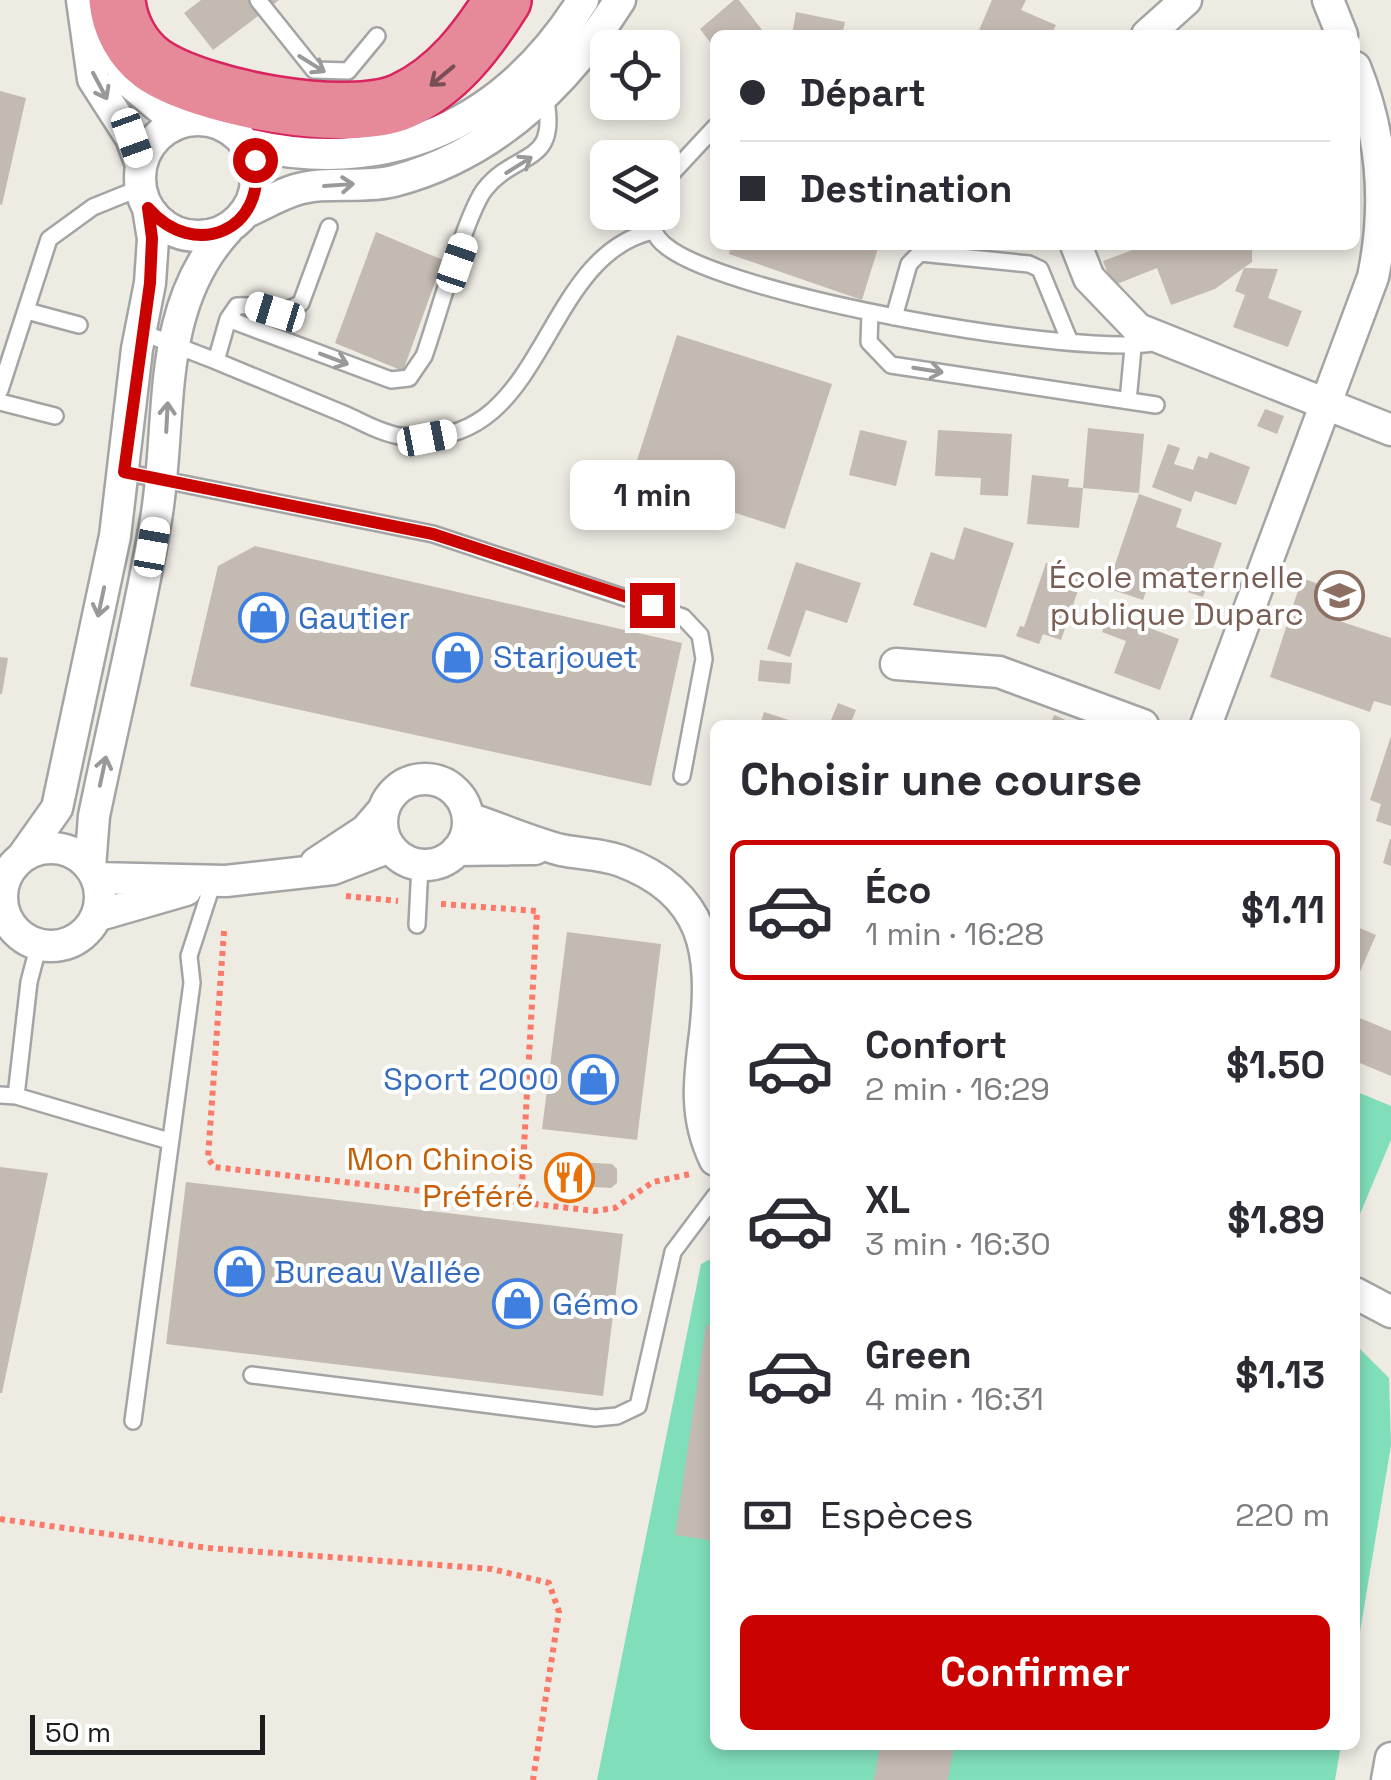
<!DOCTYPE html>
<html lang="fr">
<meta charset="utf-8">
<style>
:root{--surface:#fff;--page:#f7f7f7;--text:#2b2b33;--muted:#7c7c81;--line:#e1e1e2;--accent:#ca0300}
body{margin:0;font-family:"Space Grotesk",sans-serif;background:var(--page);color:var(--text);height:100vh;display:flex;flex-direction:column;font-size:38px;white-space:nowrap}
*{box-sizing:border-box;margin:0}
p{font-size:32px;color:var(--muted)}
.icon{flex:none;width:55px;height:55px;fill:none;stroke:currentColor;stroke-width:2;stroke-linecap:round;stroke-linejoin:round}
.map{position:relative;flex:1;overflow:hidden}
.side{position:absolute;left:710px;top:720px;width:650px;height:1030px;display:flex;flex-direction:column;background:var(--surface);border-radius:15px;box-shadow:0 5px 15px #0003}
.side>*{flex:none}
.hud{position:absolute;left:710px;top:30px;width:650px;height:220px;border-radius:15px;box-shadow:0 5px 15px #0003;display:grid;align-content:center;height:220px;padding:0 30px;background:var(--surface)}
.tools{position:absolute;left:590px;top:30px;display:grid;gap:20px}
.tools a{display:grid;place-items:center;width:90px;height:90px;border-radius:15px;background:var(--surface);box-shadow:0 5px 15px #0003;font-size:50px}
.scale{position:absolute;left:30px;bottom:25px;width:235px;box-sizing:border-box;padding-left:10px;border:5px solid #1d1d1d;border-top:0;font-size:28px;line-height:35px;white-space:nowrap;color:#1d1d1d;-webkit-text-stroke:8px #fff;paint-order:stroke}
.end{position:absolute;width:45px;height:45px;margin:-22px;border:12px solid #ca0300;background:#fff;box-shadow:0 0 0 5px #fff}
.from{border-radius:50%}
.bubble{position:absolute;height:70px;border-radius:15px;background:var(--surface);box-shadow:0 5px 15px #0003;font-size:32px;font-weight:800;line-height:70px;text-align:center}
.car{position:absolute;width:30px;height:60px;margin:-30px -15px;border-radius:12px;box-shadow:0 0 8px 2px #0007;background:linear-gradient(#fff 24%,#345 0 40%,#fff 0 76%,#345 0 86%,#fff 0)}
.hud b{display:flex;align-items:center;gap:35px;height:95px;font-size:38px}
.hud b+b{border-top:2px solid var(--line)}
.hud i{width:25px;height:25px;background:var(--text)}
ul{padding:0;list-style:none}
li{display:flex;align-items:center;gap:30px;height:140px;margin:0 20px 15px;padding:0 10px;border:5px solid transparent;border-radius:15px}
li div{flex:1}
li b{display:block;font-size:38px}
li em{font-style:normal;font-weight:800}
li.selected{border-color:var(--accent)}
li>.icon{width:90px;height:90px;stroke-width:1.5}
h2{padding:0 30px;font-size:45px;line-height:120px}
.pay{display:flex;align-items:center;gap:25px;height:110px;padding:0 30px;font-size:38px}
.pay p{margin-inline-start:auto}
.action{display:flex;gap:20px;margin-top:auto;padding:20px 30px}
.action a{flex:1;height:115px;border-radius:15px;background:var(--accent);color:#fff;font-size:40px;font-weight:800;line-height:115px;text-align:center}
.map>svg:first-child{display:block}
</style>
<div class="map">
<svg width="1391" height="1780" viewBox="0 0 1391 1780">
<rect width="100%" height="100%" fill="#eeebe3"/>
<!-- pitch -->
<path fill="#80debb" d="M1355,1091L1391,1106V1140L1355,1226Z
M715,1257V1745H1341L1335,1780H597L701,1264Z
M1355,1344L1389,1378L1391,1445L1355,1662Z"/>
<!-- building -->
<path fill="#c3bab2" d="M201,0H279L213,50L184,13Z
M734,0H739L766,35H715V49L700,29Z
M992,0H1026L1021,10L1056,25L1051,35H977Z
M796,12L845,22L842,35H792Z
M0,91L26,98L2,205L0,204Z
M376,232L443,260L403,371L335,343Z
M731,245H879L862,300L729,254Z
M1146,245H1252V262L1215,289L1171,305L1157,268L1112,286L1103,261Z
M1244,268L1278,269L1268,298L1302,311L1288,347L1233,327L1245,295L1235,291Z
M677,335L832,384L785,529L631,479Z
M1265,409L1284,416L1277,434L1257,426Z
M1088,428L1144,434L1139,493L1083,488L1079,528L1027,524L1032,475L1069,479L1068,487L1083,488Z
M860,430L907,441L896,486L849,475Z
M938,430L1012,434L1008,496L980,495L981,478L935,476Z
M1168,444L1180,448L1174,464L1193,470L1198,456L1207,459L1210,452L1250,467L1236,505L1195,491L1191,502L1152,487Z
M1139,494L1182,509L1176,527L1222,543L1203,597L1150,580L1143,600L1107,588Z
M964,527L1014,543L986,628L913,605L931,552L954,560Z
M255,546L682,643L651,786L190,686L218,566Z
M796,562L861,583L847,623L806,610L790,657L767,649Z
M1046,563L1083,576L1061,640L1043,634L1039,644L1016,636L1020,626L1024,627Z
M1302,578L1335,590L1327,617L1391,638V706L1374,701L1370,712L1270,677Z
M1109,613L1179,639L1160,690L1114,673L1126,641L1102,632Z
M0,657L8,658L2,694H0Z
M760,660L792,663L790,684L758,681Z
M838,703L856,710L850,725H829Z
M764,712L801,724V725H760Z
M1054,715L1078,725H1050Z
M1391,736V826L1376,821L1381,804L1370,800Z
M1390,839H1391V866L1383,863Z
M1355,926L1376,935L1355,983Z
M567,932L661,944L637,1140L542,1129Z
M1355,1016L1391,1031V1076L1355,1061Z
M562,1161L612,1164L617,1169V1183L611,1188L561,1185L554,1173Z
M0,1167L48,1173L2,1393H0Z
M186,1182L623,1234L603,1396L166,1344Z
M706,1325L715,1327V1541L675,1535Z
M880,1745H954L948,1780H874Z"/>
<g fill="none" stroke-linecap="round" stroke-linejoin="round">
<defs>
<path id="lane" d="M258,0L314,70L348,71L377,36
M662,184L715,127
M651,212C651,226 654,237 666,246C727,296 1081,359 1160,342
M27,311L79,325
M870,313L869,342L891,365L1156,405
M894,317L909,264L920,253L1029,264L1040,269L1070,342
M228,319L237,306C262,303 278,318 301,303L329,227
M141,332L216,361L228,319L391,380L409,378L424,356C437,320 466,213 485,189C517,149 560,167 545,96
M216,361C259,379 301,396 344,414C361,421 382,434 401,436C548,456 537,257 653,231
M0,390L49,239L93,207L140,188
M1128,401L1133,348
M0,402L55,416
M124,472L433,534L683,617L700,635L704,659L682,776
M417,925L420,865
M0,1095L16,1096L29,982L39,944
M16,1096L169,1141
M252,1375L595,1418L617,1416L638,1406L673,1252L715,1196
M133,1421L192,983L189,956L213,882"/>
<path id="street" d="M82,0L93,79L131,138L141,165
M1328,0L1342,35
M1147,35L1186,0
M110,44L128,81L178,123
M140 178a58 58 0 1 1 116 0a58 58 0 1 1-116 0Z
M247,144C390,178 506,123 583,0
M246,212C262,205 279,195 295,190C327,180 362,189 394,181C494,155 566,85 620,0
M1076,245L1089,278L1138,329L1391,430
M896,664L999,672L1143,725
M1206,725L1373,277C1388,205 1383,136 1355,67
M382 822a43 43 0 1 1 86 0a43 43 0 1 1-86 0Z
M468,818C499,828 530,842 561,850C581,854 603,854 621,861C707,893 714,954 705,1034C699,1080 694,1117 715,1160
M2 897a49 49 0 1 1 98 0a49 49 0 1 1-98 0Z
M457,850L535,849
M23,856L57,808L115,536L137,349L150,283L153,239L148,208
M316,863L366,830L384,809
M90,867L94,816C114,719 138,623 155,525C174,423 152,311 228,229
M96,878L226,881L333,869L390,847
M96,916L186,890
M1355,1293L1391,1312
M1387,1780L1391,1758"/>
<path id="highway" d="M117,0C119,25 132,49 152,64C200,98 349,126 403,101C448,80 477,41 503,0"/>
</defs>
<!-- lane casing -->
<use href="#lane" stroke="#a4a4a4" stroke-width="20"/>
<!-- street casing -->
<use href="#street" stroke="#a4a4a4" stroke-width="35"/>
<!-- highway casing -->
<use href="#highway" stroke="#d8245f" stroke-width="60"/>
<!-- path -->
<path stroke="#fa7968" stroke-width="6" stroke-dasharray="5 5" stroke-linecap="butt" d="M346,896L398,901
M441,904L537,911L521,1202
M224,931L208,1158L214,1167L595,1211L615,1208L653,1182L690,1174
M0,1519L208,1548L492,1569L549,1583L559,1612L533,1780"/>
<!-- lane -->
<use href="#lane" stroke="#fff" stroke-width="15"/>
<!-- street -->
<use href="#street" stroke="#fff" stroke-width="30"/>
<!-- highway -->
<use href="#highway" stroke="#e68a9a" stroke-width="55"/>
</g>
<!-- one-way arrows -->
<defs><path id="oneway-shaft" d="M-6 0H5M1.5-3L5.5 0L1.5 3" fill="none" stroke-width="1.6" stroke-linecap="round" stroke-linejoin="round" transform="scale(2.5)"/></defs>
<g stroke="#999">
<use href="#oneway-shaft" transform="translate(312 64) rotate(32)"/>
<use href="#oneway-shaft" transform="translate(100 86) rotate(62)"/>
<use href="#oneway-shaft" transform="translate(519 165) rotate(-32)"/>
<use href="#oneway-shaft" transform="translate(339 185) rotate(-4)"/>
<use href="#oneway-shaft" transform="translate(334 359) rotate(21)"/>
<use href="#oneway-shaft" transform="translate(928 370) rotate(9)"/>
<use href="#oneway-shaft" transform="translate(167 417) rotate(-87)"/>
<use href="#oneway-shaft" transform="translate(101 602) rotate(102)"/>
<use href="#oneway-shaft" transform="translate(103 771) rotate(-78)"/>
</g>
<use stroke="#774e55" href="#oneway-shaft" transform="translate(442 76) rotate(140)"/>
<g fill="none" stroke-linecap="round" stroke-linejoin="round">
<!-- route -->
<path stroke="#ca0300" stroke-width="12" d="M255,160C267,231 194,261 148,208L152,238L150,283L124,472L433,534L652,605"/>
</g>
<!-- icons -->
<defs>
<symbol id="school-ring" viewBox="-11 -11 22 22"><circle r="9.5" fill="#fff" stroke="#8d6e63" stroke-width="1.5"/><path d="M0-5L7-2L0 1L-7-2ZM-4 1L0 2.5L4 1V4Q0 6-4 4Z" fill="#8d6e63"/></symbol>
<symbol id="shop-ring" viewBox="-11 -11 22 22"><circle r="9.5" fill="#fff" stroke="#3f7fe0" stroke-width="1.5"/><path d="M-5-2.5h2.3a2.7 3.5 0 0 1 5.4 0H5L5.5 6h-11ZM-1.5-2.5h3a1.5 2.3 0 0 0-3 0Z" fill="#3f7fe0"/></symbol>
<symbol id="restaurant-ring" viewBox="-11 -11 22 22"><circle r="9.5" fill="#fff" stroke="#e8710a" stroke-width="1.5"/><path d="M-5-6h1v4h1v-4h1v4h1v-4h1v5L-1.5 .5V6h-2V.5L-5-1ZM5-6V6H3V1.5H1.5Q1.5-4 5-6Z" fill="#e8710a"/></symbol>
</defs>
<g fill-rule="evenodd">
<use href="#school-ring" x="1312" y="568" width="55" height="55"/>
<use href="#shop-ring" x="236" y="590" width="55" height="55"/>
<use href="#shop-ring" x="430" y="630" width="55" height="55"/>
<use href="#shop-ring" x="566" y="1052" width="55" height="55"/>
<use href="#restaurant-ring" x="542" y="1150" width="55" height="55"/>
<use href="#shop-ring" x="212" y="1244" width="55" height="55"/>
<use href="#shop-ring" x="490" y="1276" width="55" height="55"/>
</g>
<g text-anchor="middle" stroke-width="8" stroke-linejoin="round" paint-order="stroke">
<!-- education labels -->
<g font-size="32" fill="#785e54" stroke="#fff" text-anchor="end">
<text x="1304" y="588">École maternelle<tspan x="1304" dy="37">publique Duparc</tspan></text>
</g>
<!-- shop labels -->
<g font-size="32" fill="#366cbe" stroke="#fff" text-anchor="start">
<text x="298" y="629">Gautier</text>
<text x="493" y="668">Starjouet</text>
<text x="559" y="1090" text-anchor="end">Sport 2000</text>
<text x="274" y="1283">Bureau Vallée</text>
<text x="552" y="1315">Gémo</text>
</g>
<!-- food labels -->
<g font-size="32" fill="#c56008" stroke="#fff" text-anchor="end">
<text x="534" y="1170">Mon Chinois<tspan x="534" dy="37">Préféré</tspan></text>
</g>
</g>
</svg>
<div class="tools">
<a><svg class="icon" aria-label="locate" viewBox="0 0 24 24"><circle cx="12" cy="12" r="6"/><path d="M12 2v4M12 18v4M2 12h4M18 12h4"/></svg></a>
<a><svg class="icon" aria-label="layers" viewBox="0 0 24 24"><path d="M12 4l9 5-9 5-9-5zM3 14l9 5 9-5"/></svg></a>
</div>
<div class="scale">50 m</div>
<i class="end from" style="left:255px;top:160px"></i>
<i class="end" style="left:652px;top:605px"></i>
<div class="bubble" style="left:570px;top:460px;width:165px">1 min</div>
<i class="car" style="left:132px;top:138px;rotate:160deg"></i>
<i class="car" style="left:457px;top:263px;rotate:19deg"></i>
<i class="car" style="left:275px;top:312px;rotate:287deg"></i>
<i class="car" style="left:427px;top:438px;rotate:79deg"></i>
<i class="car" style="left:152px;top:547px;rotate:10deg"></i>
<div class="hud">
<b><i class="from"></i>Départ</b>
<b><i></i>Destination</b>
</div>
<section class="side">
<h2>Choisir une course</h2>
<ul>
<li class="selected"><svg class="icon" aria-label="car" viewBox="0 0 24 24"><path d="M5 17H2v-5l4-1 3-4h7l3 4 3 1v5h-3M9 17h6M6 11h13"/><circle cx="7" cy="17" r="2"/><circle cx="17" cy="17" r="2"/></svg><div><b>Éco</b><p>1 min · 16:28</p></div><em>$1.11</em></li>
<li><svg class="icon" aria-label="car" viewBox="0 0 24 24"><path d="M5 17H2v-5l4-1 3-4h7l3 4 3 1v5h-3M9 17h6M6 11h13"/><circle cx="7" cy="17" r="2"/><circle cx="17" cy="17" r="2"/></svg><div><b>Confort</b><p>2 min · 16:29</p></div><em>$1.50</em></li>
<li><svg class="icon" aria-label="car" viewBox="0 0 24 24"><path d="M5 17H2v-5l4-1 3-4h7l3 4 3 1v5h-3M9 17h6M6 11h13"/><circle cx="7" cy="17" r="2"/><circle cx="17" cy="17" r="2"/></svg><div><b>XL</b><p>3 min · 16:30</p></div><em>$1.89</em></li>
<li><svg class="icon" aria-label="car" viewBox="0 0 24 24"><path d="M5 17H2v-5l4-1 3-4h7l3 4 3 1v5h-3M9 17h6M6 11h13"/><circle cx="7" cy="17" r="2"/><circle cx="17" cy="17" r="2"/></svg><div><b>Green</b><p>4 min · 16:31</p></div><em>$1.13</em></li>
</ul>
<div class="pay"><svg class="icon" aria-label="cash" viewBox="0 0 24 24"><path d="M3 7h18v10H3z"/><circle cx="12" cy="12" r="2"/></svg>Espèces<p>220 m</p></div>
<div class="action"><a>Confirmer</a></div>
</section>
</div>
